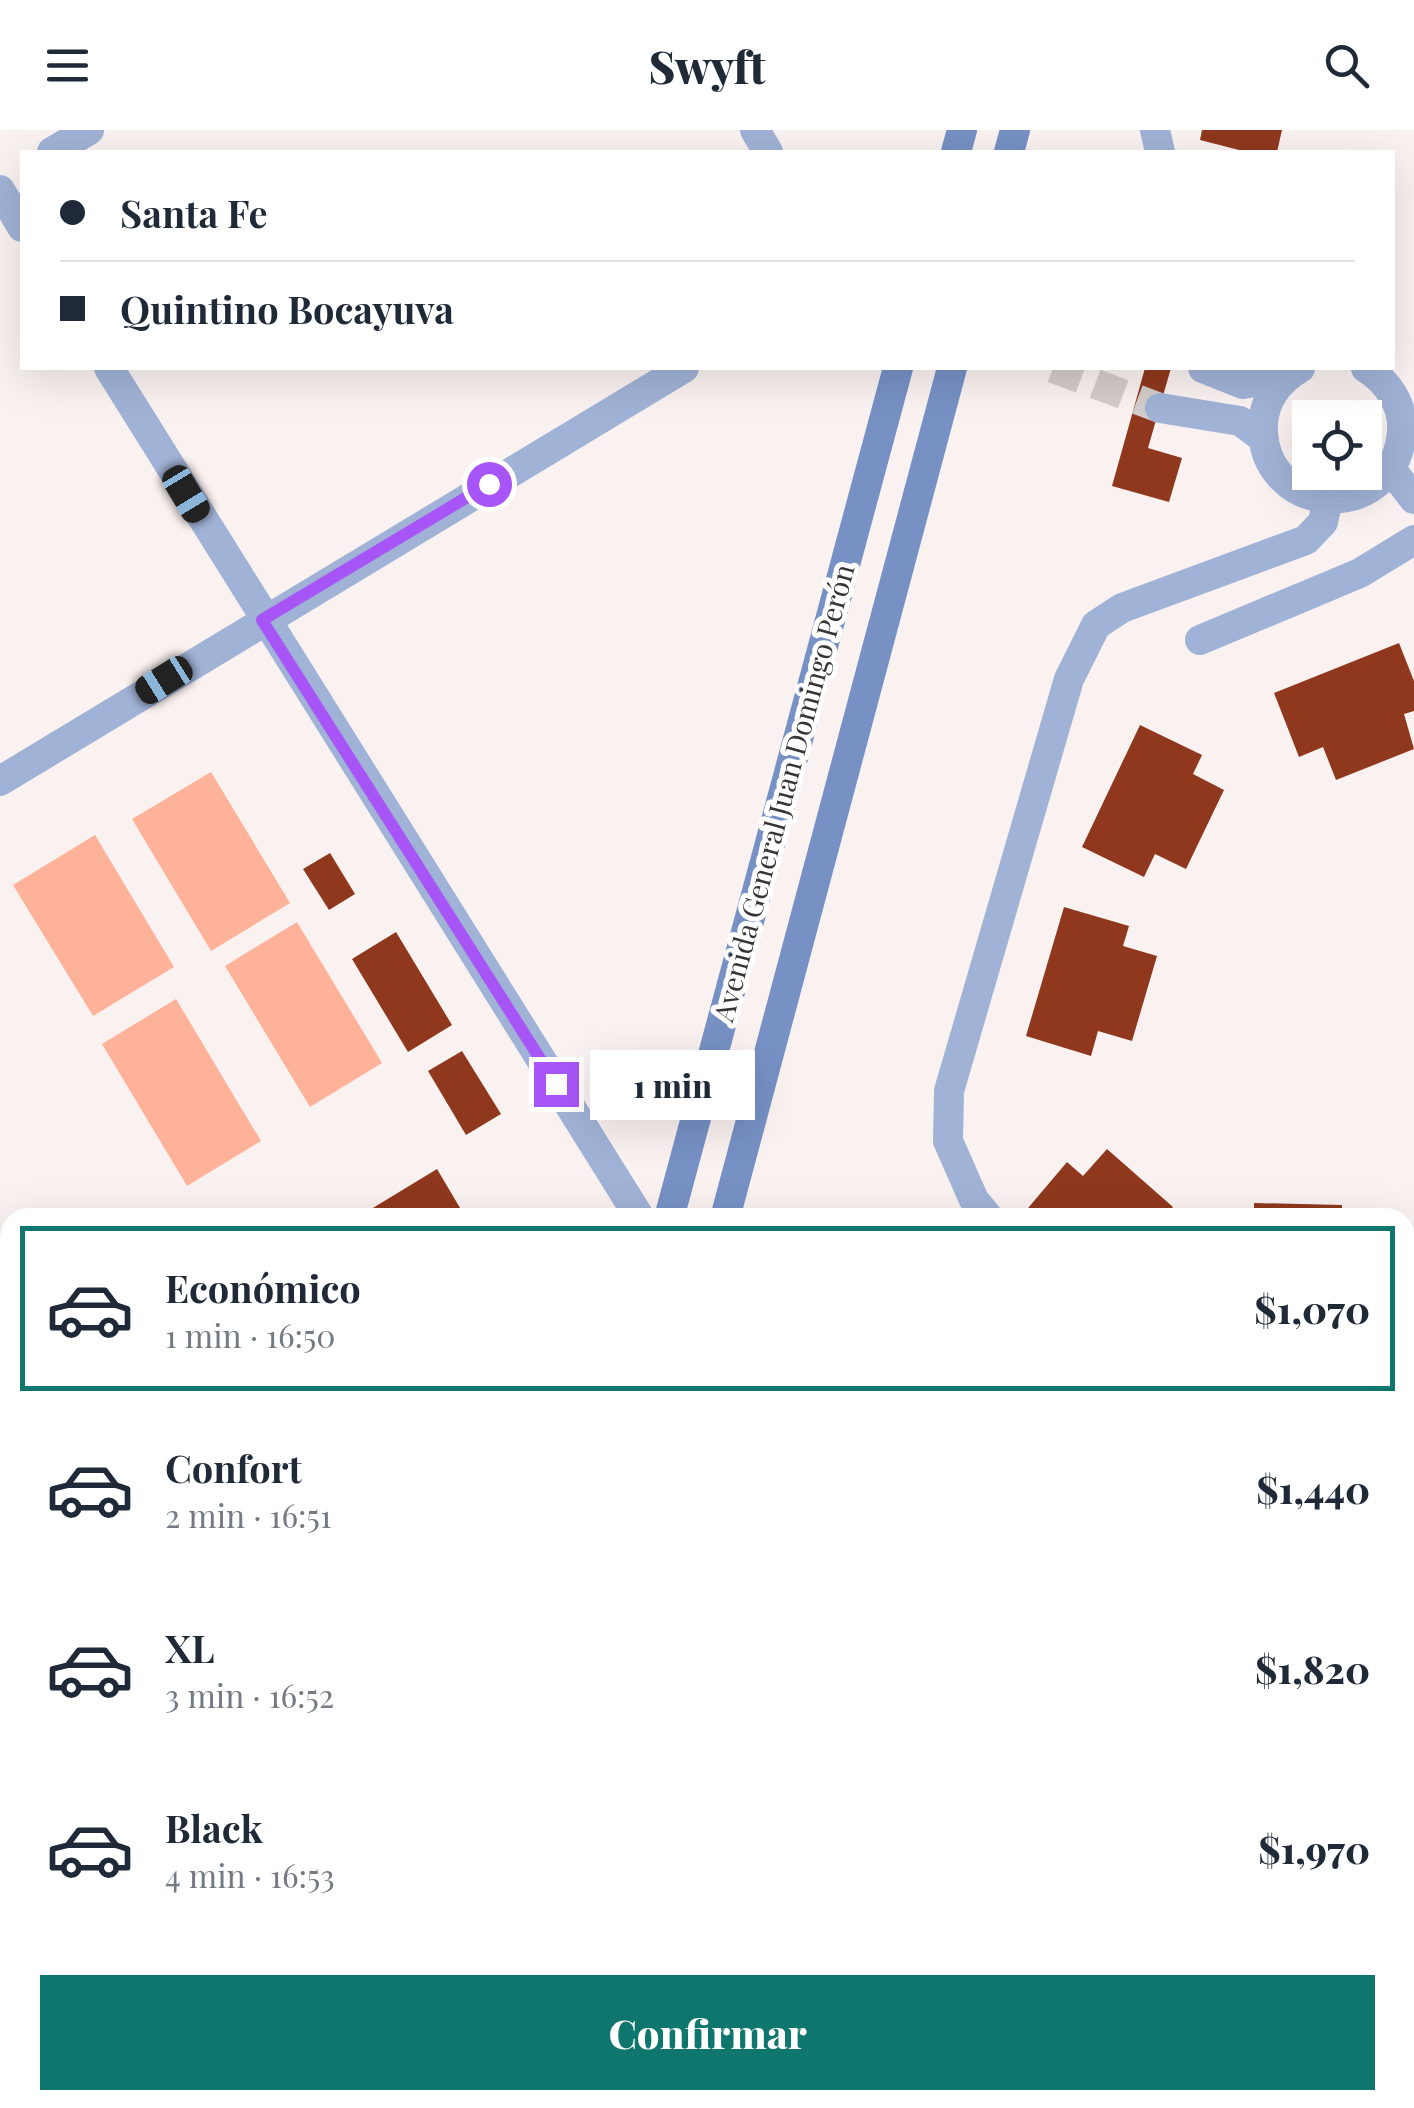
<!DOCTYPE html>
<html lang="es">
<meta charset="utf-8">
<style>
:root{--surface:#fff;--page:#f2f2f3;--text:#1f2937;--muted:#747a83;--line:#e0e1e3;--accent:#0f766e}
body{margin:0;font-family:"Playfair Display",serif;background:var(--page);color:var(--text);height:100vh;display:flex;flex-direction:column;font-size:38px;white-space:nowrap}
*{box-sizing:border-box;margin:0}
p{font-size:32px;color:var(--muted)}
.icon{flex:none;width:55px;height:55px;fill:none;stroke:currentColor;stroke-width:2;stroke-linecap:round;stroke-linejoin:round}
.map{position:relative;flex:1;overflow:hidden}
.details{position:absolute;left:0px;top:1078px;width:1415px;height:902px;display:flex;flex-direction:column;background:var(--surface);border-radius:30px 30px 0 0;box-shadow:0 10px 40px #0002}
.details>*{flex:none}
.guide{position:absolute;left:20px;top:20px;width:1375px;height:220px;border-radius:0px;box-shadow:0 10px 40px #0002;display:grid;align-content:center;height:220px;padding:0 40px;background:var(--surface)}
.controls{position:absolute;left:1292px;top:270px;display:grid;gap:20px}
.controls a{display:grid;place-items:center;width:90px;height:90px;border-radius:0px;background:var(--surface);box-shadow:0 10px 40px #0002;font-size:50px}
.end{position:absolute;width:45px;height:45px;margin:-22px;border:12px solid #a855f7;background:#fff;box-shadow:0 0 0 5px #fff}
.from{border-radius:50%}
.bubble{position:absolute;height:70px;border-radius:0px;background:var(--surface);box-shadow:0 10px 40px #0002;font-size:32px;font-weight:800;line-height:70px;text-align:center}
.car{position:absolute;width:30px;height:60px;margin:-30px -15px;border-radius:12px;box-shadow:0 0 8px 2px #0007;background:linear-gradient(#222 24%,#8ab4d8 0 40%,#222 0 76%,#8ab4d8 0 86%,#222 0)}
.guide b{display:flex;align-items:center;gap:35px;height:95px;font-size:38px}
.guide b+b{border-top:2px solid var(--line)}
.guide i{width:25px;height:25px;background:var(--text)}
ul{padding:18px 0 0;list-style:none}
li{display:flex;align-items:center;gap:30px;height:165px;margin:0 20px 15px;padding:0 20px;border:5px solid transparent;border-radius:0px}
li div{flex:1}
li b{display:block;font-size:38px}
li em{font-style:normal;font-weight:800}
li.active{border-color:var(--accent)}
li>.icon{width:90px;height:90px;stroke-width:1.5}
.button{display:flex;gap:20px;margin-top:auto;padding:20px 40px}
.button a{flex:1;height:115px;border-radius:0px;background:var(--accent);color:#fff;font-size:40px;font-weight:800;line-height:115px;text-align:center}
header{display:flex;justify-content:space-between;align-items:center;height:130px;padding:0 40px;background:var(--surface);font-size:45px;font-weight:800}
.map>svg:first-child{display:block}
</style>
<header><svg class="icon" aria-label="menu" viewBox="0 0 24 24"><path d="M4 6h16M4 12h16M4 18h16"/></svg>Swyft<svg class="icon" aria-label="search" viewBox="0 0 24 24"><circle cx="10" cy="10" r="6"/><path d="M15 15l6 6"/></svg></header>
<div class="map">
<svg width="1414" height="1978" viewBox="0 0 1414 1978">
<rect width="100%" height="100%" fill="#faf2f0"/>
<!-- built -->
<path fill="#f4e4df" d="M1405,1282L1414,1283V1978H558L561,1970H1405Z"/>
<!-- green -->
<path fill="#ffb29a" d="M211,642L290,773L211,821L132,689Z
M95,705L174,837L93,886L13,755Z
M297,792L382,933L310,977L225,836Z
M176,869L261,1011L187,1056L102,914Z"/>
<!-- building -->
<path fill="#8f381d" d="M1202,0H1282L1277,22H1247L1200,10Z
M1145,238H1171L1148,318L1182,328L1169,372L1112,356Z
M1399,513L1414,551V581L1404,584L1414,619L1336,650L1323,617L1299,627L1274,563Z
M1140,595L1202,625L1193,644L1224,660L1186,739L1155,724L1144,747L1082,717Z
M330,723L355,764L329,780L303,739Z
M1064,777L1129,796L1123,816L1157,826L1132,911L1098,901L1091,926L1026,906Z
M396,802L452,895L408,922L352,829Z
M462,921L501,984L466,1005L428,941Z
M1107,1019L1173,1077L1163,1088H1027L1023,1084L1067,1032L1083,1046Z
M437,1039L466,1088H365L363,1084Z
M1254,1073L1342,1075V1088H1254Z
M0,1112L10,1116V1138L1,1166Z
M0,1180L10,1183L1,1223H0Z"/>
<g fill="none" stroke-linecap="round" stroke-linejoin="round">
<!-- street-tunnel -->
<path stroke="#d3ccca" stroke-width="30" stroke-dasharray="30 15" stroke-linecap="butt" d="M1053,238L1160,278"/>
<!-- street -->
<path stroke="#a0b2d6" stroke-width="30" d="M755,0L768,22
M1155,0L1160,22
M52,22L89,0
M0,60L22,97
M109,238L640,1088
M1203,238L1243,254L1287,246
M1300,238C1280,250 1265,268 1263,293C1259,388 1395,396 1402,301C1404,275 1387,251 1366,238
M1160,278L1240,291L1263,308
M1391,339L1414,369
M1200,510L1360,443L1414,410
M0,651L684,238
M989,1088L974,1070L948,1011L949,961L1069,549L1096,495L1122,478L1306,410L1323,392L1328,369
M1405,1207H1414
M1405,1435L1414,1431
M1202,1978L1204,1970"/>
<!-- secondary -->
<path stroke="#7791c5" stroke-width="30" d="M956,22L962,0
M1009,22L1015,0
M669,1088L898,238
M725,1088L952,238
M430,1978L433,1970
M487,1978L490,1970"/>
</g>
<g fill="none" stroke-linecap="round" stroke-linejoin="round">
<!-- route -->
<path stroke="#a855f7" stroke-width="12" d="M489,354L262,490L556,954"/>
</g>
<g text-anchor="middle" stroke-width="10" stroke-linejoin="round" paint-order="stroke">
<!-- street labels -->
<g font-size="28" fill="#373433" stroke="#fff">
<text transform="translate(784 663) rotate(-75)" y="10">Avenida General Juan Domingo Perón</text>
</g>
</g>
</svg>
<div class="controls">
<a><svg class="icon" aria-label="locate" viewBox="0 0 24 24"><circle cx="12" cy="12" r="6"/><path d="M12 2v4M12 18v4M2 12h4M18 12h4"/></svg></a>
</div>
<i class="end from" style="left:489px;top:354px"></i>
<i class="end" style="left:556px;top:954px"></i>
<div class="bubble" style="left:590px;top:920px;width:165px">1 min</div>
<i class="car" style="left:186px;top:364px;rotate:149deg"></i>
<i class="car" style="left:164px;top:550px;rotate:238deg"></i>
<div class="guide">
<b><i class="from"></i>Santa Fe</b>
<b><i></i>Quintino Bocayuva</b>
</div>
<section class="details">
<ul>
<li class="active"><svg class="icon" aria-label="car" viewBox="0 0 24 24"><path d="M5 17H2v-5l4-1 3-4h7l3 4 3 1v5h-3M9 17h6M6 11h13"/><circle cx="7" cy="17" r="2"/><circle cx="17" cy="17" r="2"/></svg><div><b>Económico</b><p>1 min · 16:50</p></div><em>$1,070</em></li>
<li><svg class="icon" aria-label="car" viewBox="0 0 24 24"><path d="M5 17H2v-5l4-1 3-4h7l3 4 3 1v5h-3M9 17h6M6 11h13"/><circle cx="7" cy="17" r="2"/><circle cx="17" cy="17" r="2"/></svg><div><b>Confort</b><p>2 min · 16:51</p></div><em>$1,440</em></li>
<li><svg class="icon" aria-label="car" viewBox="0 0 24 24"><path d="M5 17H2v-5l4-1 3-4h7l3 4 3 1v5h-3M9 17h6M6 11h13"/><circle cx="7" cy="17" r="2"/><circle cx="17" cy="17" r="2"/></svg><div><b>XL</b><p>3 min · 16:52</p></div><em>$1,820</em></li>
<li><svg class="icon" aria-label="car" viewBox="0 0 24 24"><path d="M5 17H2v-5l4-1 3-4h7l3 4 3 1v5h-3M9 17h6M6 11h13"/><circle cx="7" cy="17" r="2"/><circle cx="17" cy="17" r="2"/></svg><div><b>Black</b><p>4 min · 16:53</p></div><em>$1,970</em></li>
</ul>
<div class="button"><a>Confirmar</a></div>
</section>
</div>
